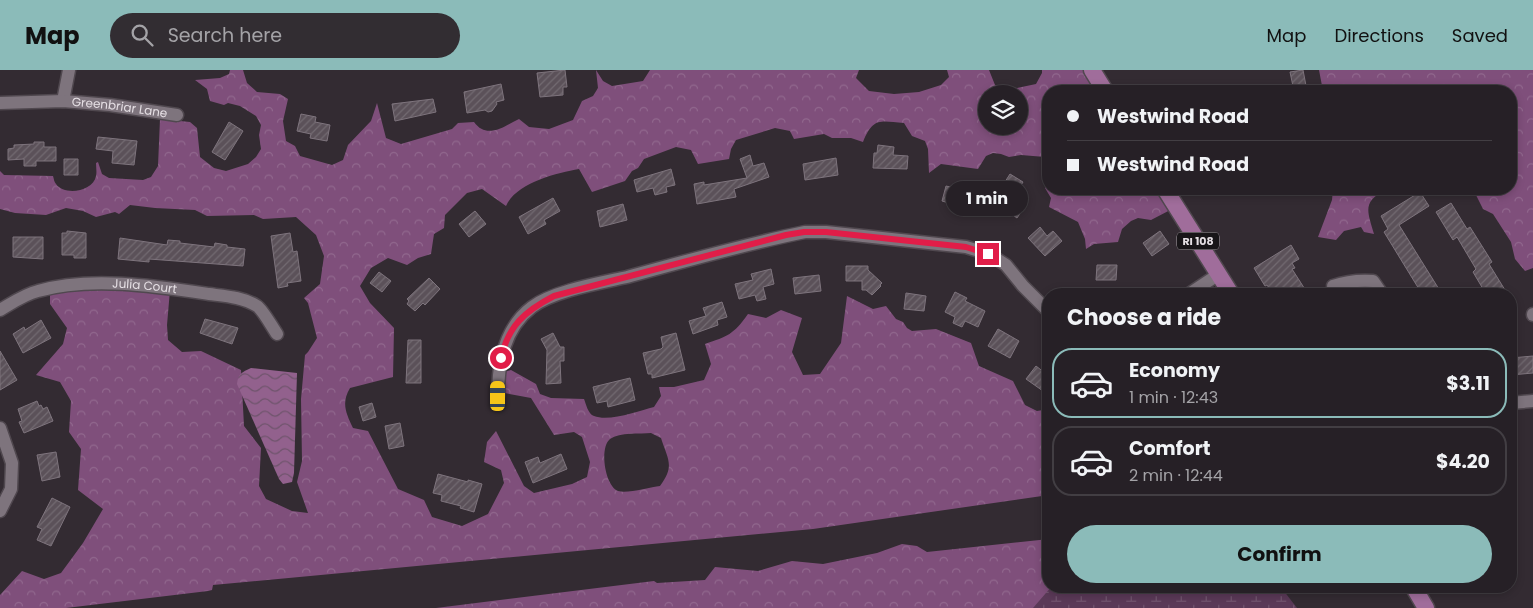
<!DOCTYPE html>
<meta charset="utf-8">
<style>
:root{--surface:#262026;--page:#322d32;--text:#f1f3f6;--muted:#a4a3a7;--line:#423e43;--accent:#8bbbb9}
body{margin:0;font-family:Poppins,sans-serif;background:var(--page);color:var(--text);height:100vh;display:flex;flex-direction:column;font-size:19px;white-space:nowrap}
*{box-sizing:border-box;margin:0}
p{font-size:16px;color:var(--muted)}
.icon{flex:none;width:28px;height:28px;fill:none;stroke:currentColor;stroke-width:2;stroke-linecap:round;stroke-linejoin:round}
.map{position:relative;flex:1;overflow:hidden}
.sheet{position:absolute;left:1042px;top:218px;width:475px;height:305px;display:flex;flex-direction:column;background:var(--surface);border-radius:20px;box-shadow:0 2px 8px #0003,0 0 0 1px var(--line)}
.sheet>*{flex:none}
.banner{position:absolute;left:1042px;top:15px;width:475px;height:110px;border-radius:20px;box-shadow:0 2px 8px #0003,0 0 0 1px var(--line);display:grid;align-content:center;height:110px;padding:0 25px;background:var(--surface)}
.buttons{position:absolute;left:978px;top:15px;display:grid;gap:10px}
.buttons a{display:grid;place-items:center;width:50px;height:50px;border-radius:50%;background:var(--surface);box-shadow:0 2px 8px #0003,0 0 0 1px var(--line);font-size:25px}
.end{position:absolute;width:22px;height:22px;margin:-11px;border:6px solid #e11d48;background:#fff;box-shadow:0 0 0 2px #fff}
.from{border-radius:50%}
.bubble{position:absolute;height:35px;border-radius:18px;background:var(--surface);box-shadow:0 2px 8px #0003,0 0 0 1px var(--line);font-size:16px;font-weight:700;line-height:35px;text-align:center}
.car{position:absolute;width:15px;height:30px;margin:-15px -8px;border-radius:6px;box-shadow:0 0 4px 1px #0007;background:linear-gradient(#f5c518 24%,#345 0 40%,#f5c518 0 76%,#345 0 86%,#f5c518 0)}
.banner b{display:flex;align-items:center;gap:18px;height:48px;font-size:19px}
.banner b+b{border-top:1px solid var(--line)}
.banner i{width:12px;height:12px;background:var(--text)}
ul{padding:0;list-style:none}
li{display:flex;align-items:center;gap:15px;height:70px;margin:0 10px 8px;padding:0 15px;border:2px solid var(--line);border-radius:20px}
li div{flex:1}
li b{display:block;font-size:19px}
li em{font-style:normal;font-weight:700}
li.on{border-color:var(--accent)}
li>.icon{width:45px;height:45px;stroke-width:1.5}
h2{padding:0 25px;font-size:22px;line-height:60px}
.primary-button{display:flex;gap:10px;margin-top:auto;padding:10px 25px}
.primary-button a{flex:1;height:58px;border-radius:30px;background:var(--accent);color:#111;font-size:20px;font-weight:700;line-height:58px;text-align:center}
header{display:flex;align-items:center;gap:30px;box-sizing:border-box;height:70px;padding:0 25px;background:var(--accent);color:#111}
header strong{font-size:24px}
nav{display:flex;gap:28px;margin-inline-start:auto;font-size:18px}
.search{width:350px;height:45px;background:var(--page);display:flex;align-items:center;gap:12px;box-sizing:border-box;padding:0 18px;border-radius:28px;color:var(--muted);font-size:19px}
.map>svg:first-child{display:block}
</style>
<header>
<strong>Map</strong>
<div class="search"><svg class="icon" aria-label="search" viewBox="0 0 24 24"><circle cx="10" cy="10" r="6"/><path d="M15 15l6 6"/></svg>Search here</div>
<nav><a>Map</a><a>Directions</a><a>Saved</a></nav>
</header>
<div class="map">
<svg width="1533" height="538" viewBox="0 0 1533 538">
<defs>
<pattern id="forest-crowns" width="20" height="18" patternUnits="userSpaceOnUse" patternTransform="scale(1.25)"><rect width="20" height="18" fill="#7f4f7b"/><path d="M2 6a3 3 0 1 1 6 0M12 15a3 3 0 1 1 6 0" fill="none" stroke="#91688e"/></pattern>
<pattern id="wetland-marsh" width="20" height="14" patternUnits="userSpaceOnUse" patternTransform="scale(1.25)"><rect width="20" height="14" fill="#5a3957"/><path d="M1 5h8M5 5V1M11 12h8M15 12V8" fill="none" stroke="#72556f"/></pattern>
<pattern id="water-waves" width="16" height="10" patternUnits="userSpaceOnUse" patternTransform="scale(1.25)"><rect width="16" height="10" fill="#92618d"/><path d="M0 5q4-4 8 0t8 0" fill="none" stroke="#6f546c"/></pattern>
<pattern id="building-hatch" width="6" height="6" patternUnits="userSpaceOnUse" patternTransform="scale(1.25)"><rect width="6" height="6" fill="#5b5159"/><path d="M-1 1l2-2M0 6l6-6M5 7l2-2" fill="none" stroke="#726a71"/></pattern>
</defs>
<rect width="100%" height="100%" fill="#332b32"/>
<!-- forest -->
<path fill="url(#forest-crowns)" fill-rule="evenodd" d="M230,0H243L247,13L257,22L280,24L288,29L283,51L286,71L295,76L300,86L332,95L343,90L348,75L371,51L377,33L386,68L401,74L452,59L458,53L474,52C487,70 504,56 519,49L529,57L549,59L573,50L582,31L593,26L598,18L596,0L603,11L612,16L643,11L650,0H859L856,8L869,21L894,24L919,22L941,15L949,7L947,0H989L995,15L1017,18L1036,14L1042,3V0H1091L1105,21H1049V119H1166L1176,137L1151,150L1138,148L1131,151L1122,159L1118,172L1094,174L1086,179L1085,169L1078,152L1049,137L1051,128L1045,118L1048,110L1045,87L1021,85L1009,87L1001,84L993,83L986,86L978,99L941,94L929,103L928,79L925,71L912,66L904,53C880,51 873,47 863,72L851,68H832L824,64L794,69L790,61L775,58L736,70L731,79L729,89L698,94L691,80L676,77L644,89L638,98L632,101L625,111L592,122L579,99C556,103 516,113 506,136L482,119L467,123L445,145L444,158L434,164L431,184L418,188L407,195L388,188L371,198L360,216L370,233L394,258L393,307L350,318C341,333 346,343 353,358L368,361L398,419L424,430L432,447L462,456L488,444L504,413L501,400L484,392L487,372L496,361L524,416L534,423L572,414L587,407L590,392L582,367L574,362L554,365L531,328L499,322L498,304L511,300L536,314L540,324L551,328L584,329C586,334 588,344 594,346C609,352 639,341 654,337L661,326L659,317H674L704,310L711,294L705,274C728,266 733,265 748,244L766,248L781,240L802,248L792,282L803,305L820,304L841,273L847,226L873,239L886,236L896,249L903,252L907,258L912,261L936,259L971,273L979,296L1013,311L1025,335L1037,341L1049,339V425L813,459L213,515L212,520L208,521L66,538H0V525L22,501L44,509L61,503L83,473L103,439L78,420L81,379L69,362L71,331L60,312L36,305L63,274L67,258L50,234V221L79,214L170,220L167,255L168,270L182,282L201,281L241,300L244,356L261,378L259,416L266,429L292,441L308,443L297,412L302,391L301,329L305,285L308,282L317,268L308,233L304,228L320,214L324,186L316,165L296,147L263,149L254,145L207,146L195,140L155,138L130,135L119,144L115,142L96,147L83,141L66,138L46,145L15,143L0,139V101L4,105L53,106C54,109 54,112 56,114C64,126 93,122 96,106C97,102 96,97 96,93L98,92L102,104L109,108L143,110L151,107L158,96L160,49L190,52L197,58L200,87L214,98L226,101L248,94L256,87L261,79L259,65L261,55L256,46L240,36L228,33L224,35L210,31L207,19L195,10L220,8L229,4ZM986,24H1019V56H986ZM651,363L661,368C668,390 675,396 660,416C650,417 627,424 618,421C605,416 599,378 610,369C620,362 640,364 651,363Z
M1319,0H1533V198L1525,201L1515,189L1511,172L1493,144L1483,139L1473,119H1511V21H1323Z
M1333,119H1387C1362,132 1367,140 1374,164L1364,162L1361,157L1344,161L1336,170L1318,167L1332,130Z
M1049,469V516H1216L1232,538H436L654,511L657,513L705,510L715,497L758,501L792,491L823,494L877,483L902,474L917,476L927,482Z"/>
<!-- wetland -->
<path fill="url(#wetland-marsh)" d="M1052,516H1280L1297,538H1033Z"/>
<!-- water -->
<path fill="url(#water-waves)" d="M251,298L297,303L294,403L292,412L283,414L279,409L237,314C238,304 242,302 251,298Z"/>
<!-- building -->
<path fill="url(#building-hatch)" stroke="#7e747d" d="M565,0L567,17H563V25L540,27L537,3Z
M1303,0L1307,21H1294L1290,2Z
M501,14L504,30L496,32L497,34L492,41L488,42L485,40L467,43L464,22Z
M433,29L436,42L395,51L392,34Z
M301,44L316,47L315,52L330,55L327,71L310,68L311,64L297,61Z
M229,52L243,61L225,90L212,82Z
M98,67L137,71L134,95L112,93L113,81L96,79Z
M34,72H44V77H56V91H36V96H24V89L8,90V79L14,78V75L34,74Z
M878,75L894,77L893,85L908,86L907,99L873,98L874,83H877Z
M750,85L753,96L764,93L769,107L734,119L736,127L697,134L694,114L704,112V115L747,108L740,89Z
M836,88L838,105L805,110L803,94Z
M64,89H78V105H64Z
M671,99L675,115L666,117L667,122L655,125L653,118L637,122L634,110Z
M1010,104L1023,112L1013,128L1025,136L1017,148L990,129L1001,114L1003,115Z
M946,116L963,120L959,136L942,131Z
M1420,122L1429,136L1399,155L1442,224H1422L1384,162L1388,159L1381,146Z
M553,128L560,141L544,150L546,154L528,164L519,147Z
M1451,133L1467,159L1470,157L1492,192L1489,194L1505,220L1499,224H1486L1473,202L1476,199L1457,167L1453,170L1436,142Z
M623,134L627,150L600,157L597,141Z
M475,141L486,154L469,167L459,154Z
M1040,157L1047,166L1053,161L1062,171L1045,186L1028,168Z
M67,161L86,163V188H74V185H62V163H67Z
M1160,161L1169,174L1152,186L1143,173Z
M290,163L293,182L297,181L301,211L287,213L288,216L278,218L271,166Z
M13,167H43V189L13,187Z
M120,168L167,175L168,170L180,171V173L214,177L215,173L227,175V177L245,179L243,196L149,189V192L118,189Z
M1291,175L1299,189L1292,193L1295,198L1292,199L1308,224H1273L1267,215L1265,216L1254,198Z
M1097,195H1117L1116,210H1096Z
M846,196H868V200L882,213L880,215L881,216L872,225L866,220H862V211H846Z
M771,199L774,214L763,217L766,229L757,231L755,225L739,229L735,214L753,210L751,204Z
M379,202L391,211L382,222L370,213Z
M819,205L821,221L795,224L793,208Z
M429,208L440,219L425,235L423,233L415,241L407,234L409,231L407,229Z
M955,222L967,228L965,231L985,241L978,257L965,251L962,257L953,253L955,247L945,242Z
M906,223L926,226L924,241L904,239Z
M722,232L727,247L717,250L718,255L693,264L689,251L706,246L703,238Z
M205,249L238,258L232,274L200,263Z
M41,250L51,268L23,283L13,264L24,257L25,260Z
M998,259L1019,271L1010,288L988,276Z
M553,263L560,277H564V291H560L561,313L546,314L547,280L541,269Z
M676,263L685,300L652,308V304H648L643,283L661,279L663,277L661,267Z
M408,270H421V313H406Z
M0,281L17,310L0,320Z
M1533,286V303L1511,305V288Z
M1036,296L1049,306V314L1043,321L1026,309Z
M630,308L635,330L608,337L607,331L597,333L593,317Z
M37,331L39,336L41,335L43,339L47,337L53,351L24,363L19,352L22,351L18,339Z
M372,333L376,347L363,351L359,337Z
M400,353L404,376L389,379L385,356Z
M56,382L60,407L42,411L37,385Z
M561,384L567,399L533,413L525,392L538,387L540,393Z
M438,404L468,412V410L482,414L474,442L460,438L461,436L441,431L442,425L433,423Z
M52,428L70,437L51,476L37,470L42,459L37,457Z"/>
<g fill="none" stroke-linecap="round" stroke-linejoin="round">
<defs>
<g id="minor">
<path d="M63,31L69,0"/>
<path id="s1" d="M0,33L63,31L110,35L177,45"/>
<path d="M1189,224L1219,204"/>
<path d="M1338,224L1333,216C1347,211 1358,210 1373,211L1382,224"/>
<path id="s2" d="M0,240C12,233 25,224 38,221C90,206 155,216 209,224C224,226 243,227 257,236C263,240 272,257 277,264"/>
<path d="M1533,244V245"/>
<path d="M498,326C498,293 504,258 532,237C553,221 600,213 627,207C686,191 745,174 805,162H826L966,177L989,184L1006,195L1023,216L1049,242"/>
<path d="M1511,333L1533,331"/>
<path d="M0,358L12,393L11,419L0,441"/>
</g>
<path id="major" d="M1092,0L1105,21
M1165,119L1231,224
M1413,516L1426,538"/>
</defs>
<!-- minor casing -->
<use href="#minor" stroke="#50484f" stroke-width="15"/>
<!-- major casing -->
<use href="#major" stroke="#50484f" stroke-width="19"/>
<!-- minor -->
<use href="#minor" stroke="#7e747d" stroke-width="12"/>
<!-- major -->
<use href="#major" stroke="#a06d9b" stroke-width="16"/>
</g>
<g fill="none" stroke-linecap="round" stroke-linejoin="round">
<!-- route -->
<path stroke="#e11d48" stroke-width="6" d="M501,288C508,256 525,241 554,226L786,165L804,162H826L966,177L988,184"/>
</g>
<g text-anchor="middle" stroke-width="4" stroke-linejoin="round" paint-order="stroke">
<!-- shield labels -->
<rect fill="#181518" stroke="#a8a2a7" stroke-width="1" x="1177" y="162.5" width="42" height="17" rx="4"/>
<g font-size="11" font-weight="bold" fill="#e5dfe4">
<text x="1198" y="175">RI 108</text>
</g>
<!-- street labels -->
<g font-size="12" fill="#e5dfe4" stroke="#181518">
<text dy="4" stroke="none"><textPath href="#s1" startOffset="120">Greenbriar Lane</textPath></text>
<text dy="4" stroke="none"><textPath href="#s2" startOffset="150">Julia Court</textPath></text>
</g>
</g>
</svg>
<div class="buttons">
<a><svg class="icon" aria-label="layers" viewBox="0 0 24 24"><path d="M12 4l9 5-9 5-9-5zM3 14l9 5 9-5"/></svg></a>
</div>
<i class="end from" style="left:501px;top:288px"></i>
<i class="end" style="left:988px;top:184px"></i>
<div class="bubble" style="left:946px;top:111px;width:82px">1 min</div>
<i class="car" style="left:498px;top:326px;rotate:0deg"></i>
<div class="banner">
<b><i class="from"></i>Westwind Road</b>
<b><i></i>Westwind Road</b>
</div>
<section class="sheet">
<h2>Choose a ride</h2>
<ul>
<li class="on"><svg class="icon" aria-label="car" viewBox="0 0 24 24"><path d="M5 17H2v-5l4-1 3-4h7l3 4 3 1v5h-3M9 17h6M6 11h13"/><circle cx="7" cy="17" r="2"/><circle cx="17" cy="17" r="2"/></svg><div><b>Economy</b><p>1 min · 12:43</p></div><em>$3.11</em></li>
<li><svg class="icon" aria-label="car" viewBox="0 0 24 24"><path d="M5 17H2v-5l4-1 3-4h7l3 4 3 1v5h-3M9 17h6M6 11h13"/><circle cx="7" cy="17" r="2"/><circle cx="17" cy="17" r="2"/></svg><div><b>Comfort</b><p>2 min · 12:44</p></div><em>$4.20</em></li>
</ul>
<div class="primary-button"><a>Confirm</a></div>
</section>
</div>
